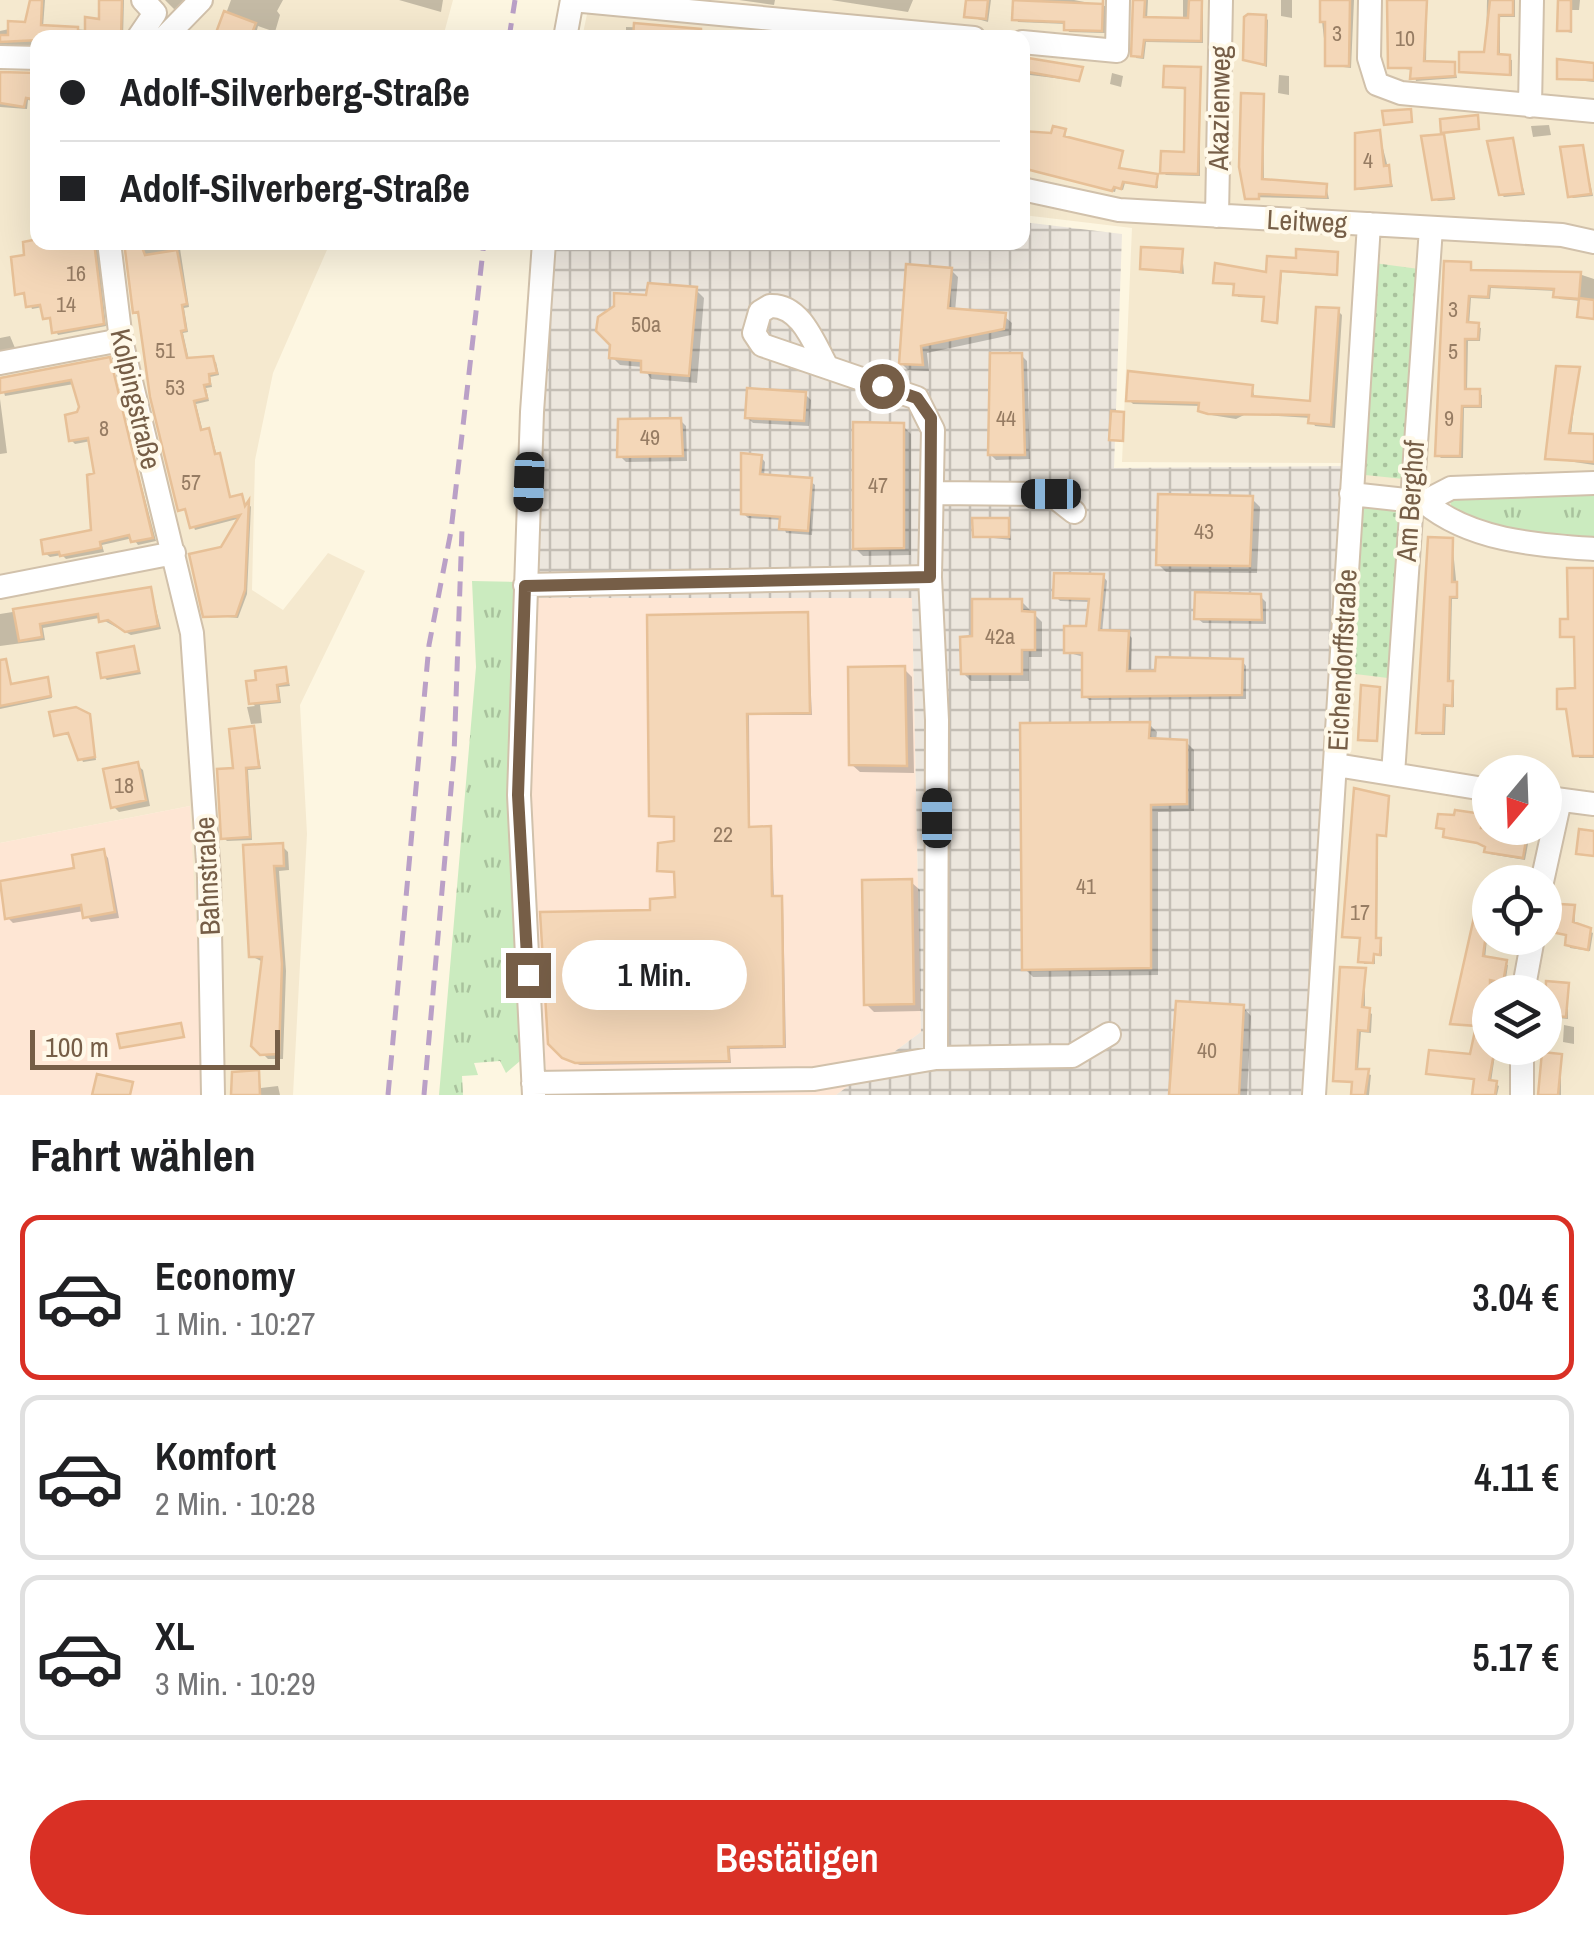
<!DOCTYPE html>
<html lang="de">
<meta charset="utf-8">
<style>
:root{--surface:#fff;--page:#f2f2f2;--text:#202124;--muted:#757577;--line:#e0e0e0;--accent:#d93025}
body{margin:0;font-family:"Archivo Narrow",sans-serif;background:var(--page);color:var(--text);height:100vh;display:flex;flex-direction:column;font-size:38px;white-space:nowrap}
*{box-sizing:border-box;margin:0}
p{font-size:32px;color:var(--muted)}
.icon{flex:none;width:55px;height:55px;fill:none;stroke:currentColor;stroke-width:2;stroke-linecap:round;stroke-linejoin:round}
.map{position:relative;height:1095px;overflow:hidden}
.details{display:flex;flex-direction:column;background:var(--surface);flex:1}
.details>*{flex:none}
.top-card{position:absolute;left:30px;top:30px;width:1000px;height:220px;border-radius:20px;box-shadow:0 10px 40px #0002;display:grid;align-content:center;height:220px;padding:0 30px;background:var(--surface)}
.needle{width:65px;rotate:199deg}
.controls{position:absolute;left:1472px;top:755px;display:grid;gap:20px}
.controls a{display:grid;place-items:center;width:90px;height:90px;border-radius:50%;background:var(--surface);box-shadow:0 10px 40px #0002;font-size:50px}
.scale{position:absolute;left:30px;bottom:25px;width:250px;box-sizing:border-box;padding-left:10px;border:5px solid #765e47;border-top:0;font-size:28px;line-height:35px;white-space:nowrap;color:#765e47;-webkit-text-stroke:8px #fff9e9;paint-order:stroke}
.end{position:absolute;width:45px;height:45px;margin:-22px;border:12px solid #765e47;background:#fff;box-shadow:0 0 0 5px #fff}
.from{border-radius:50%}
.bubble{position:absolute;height:70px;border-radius:35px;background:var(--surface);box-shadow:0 10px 40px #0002;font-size:32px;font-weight:600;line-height:70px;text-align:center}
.car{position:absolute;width:30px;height:60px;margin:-30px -15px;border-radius:12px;box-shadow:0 0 8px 2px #0007;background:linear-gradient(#222 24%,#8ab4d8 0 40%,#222 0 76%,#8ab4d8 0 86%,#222 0)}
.top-card b{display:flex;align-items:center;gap:35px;height:95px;font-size:38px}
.top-card b+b{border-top:2px solid var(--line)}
.top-card i{width:25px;height:25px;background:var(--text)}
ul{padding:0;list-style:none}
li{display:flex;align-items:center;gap:30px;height:165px;margin:0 20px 15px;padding:0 10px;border:5px solid var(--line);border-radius:20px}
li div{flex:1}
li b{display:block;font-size:38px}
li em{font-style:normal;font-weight:600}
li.current{border-color:var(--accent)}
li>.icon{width:90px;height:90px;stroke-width:1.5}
h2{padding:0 30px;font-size:45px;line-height:120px}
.cta{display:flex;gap:20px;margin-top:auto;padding:20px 30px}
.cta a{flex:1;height:115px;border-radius:60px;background:var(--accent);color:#fff;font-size:40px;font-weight:600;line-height:115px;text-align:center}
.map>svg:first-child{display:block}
</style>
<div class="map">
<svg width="1594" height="1095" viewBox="0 0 1594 1095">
<defs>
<pattern id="industrial-grid" width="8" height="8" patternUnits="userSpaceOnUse" patternTransform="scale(2.5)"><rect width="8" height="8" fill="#ece6dd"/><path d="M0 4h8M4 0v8" fill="none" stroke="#c4beb5"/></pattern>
<pattern id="grass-tufts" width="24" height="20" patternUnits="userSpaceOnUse" patternTransform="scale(2.5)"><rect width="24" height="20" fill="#cbebbf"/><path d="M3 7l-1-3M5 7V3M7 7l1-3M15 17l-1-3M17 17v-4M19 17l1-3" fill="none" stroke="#a9c29d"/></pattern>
<pattern id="park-dots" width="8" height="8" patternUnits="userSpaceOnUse" patternTransform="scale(2.5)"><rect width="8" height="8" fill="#cbebbf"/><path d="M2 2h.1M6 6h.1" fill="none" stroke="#a9c29d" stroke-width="1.8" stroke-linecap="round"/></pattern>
</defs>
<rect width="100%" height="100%" fill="#fdf6e1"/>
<!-- residential -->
<path fill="#f5e9cf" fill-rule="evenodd" d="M0,0H453L443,37L38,38V242L330,243L273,373L255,460L252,590L283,610L328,553L365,571L300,705L307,834L293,1095H200L190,806L0,843Z
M590,0H1594V1095H1309L1353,463L1122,462L1132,228L1023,215L1022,38H582ZM1490,772H1545V828H1490ZM1490,882H1545V938H1490ZM1490,992H1545V1048H1490Z"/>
<!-- commercial -->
<path fill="#fee6d4" d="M534,598H912L921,1032L836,1095H547L530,807Z
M190,806L203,1054L200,1095H0V843Z"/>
<!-- industrial -->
<path fill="url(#industrial-grid)" d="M1023,222L1122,234L1114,468L1353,466L1301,1095H836L921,1032L912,598H534L553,243L1022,242Z"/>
<!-- grass -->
<path fill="url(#grass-tufts)" d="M1594,490V542L1514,533L1455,516L1449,499Z
M472,581L516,582L511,714L520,1061L506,1073L500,1061L474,1063L478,1075L462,1076L463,1095H439L476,667Z"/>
<!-- park -->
<path fill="url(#park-dots)" d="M1374,263L1419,269L1404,479L1365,475Z
M1359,505L1402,513L1388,678L1347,673Z"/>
<!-- shadow -->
<path fill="#0003" d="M33,0H45L43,27L87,30L101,21L102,0H124L123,38H38V48L0,46V31L27,25Z
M165,0H195L180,15Z
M231,0H283L277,11L280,15L275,32L258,26L255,38H217Z
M399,0H443L441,12Z
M739,0H775L774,5Z
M831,0H913L908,12Z
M970,0H991L988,22L967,16Z
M1015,0H1074L1105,6V33L1069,32L1066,24L1018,22Z
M1134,0H1148L1147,19L1183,20V0H1203V43L1146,42L1144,59L1136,58Z
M1281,0H1292V18L1281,16Z
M1329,0H1354L1351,68L1327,65L1322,21Z
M1389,0H1427L1426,64L1454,65L1457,78L1416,81L1413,70L1390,67Z
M1487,0H1515V17H1500V57L1512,60V76L1461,71L1486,55Z
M1559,0H1580L1579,10H1572V33L1559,30Z
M1265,17L1268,20L1267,67L1245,59Z
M626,27L685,29L687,38H626Z
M1022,59L1081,69L1079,81L1022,74Z
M1594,65V82L1560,78Z
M1200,69V176L1166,175L1163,172L1186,155L1188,90L1165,86Z
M1112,73L1123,76L1121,87L1110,84Z
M0,75L38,79V102L28,100L27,109L0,107Z
M1279,75L1289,76V95L1278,93Z
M1263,96L1264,182L1326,186L1329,199L1247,197Z
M1531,126L1549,125L1551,135L1533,137Z
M1065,131L1066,139L1122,153L1120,170L1156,176L1158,188L1125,183L1123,190L1116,188L1115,192L1022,168L1041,138Z
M1379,133L1393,187L1360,190L1358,188Z
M1443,137L1455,200L1438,201L1435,198Z
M1582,147L1593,196L1573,198L1570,196Z
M1520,176L1525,195L1504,197L1501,194Z
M38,242H97L106,326L58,335L43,307L32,309L27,295L18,294L27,257Z
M125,242H179L189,307L184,308L188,332L183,333L189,360L216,362L219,375L210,377L212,387L206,388L209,401L196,404L203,432L211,434L217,456L222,459L231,500L241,497L246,509L251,506L247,594L238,618L206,615L222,549L241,518L195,530L188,511L180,509L141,314L135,312Z
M1182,251L1184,274L1142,268Z
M1337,254L1338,276L1282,272L1278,324L1265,320L1267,298L1238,297L1236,286L1216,282L1268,275L1298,260Z
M1470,265L1473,273L1579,274L1594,279V320L1580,316L1581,301L1559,299L1556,291L1491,288L1490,299L1471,298L1469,325L1481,328L1480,341H1468L1467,391L1482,395V408H1464L1463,458H1441L1438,455Z
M951,270L958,277L955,312L1004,316L1012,323L1011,335L927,353L929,371L908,370L901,363Z
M696,290L704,298L697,383L651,379L643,367L620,365L612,357L649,297Z
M1338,311L1342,315L1335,428L1315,426L1311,418L1246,414L1236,419L1205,414L1201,406L1133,404L1129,400L1252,387L1255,399L1312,404Z
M10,336L15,348L0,352V338Z
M1021,355L1027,361L1030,459L996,460L990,454Z
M109,360L156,541L138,545L133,538L102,545L104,552L66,559L62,555L50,557L45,553L94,532L97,475L91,441L75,444L71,440L80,414L74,384L5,396L0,379Z
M1578,370L1571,435H1594V465L1548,458Z
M805,394L811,400L809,426L753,423L747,417Z
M0,399L7,453L0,454Z
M680,420L686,426L687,461L626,462L620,456Z
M903,426L911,434V555L863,556L855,548Z
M761,457L765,462L764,477L810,481L815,485L812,535L786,533L782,520L748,518L743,513Z
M1252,499L1260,507L1257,573L1166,572L1158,564Z
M1008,520L1011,540L976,536Z
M1452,540L1458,599H1452L1450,683L1454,686V707H1446L1445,735H1421Z
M1594,570V758H1579L1569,711L1560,708L1578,691L1577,639L1563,636Z
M1103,576L1107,581L1102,633L1128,634L1132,638L1131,674L1242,661L1246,666V699L1089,700L1085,696L1084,657L1066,652L1088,629L1091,602L1060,601L1056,597Z
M151,590L161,629L131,635L99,618L43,628L45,640L0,646V614Z
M1260,596L1266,602V624L1203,623L1197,618Z
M1021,601L1042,622V657H1029V681H971L963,673L975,638Z
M807,614L812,715H749L750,829L772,832L774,898L783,901L786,1048L730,1049L731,1063L580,1065L568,1060L550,1043L652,913L678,900L677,873L659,870L677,843V818L652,815Z
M133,649L141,674L107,680L104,677Z
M904,669L912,677L914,773L860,772L851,764Z
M285,670L290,686L279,687L281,703L260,705L262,723L251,724L247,707L255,706L251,702Z
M0,674L8,675L12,687L47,680L52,698L0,709Z
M1379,689L1378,742L1363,741L1361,739Z
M89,716L96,760L83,762L72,735H56Z
M1149,724L1157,732L1156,741L1186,742L1194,750V811L1158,812V975L1033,977L1025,969Z
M253,728L261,769L248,770L252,840L227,841L224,838L236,771Z
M137,765L143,770L150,806L119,812L113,806Z
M1387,798V837L1378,836L1377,941L1382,943V956L1375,955V964H1364L1362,939L1345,936Z
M1458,812L1490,818V828H1531L1525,860L1490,854L1482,844L1448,839L1446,830L1439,827L1456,818Z
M282,846L288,852L289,870L279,871L286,971L283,1059H268L254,1045L263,962L251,956L246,848Z
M103,852L108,858L119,918L91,922L84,911L13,923L7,917Z
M911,882L920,890L921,1011L874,1012L866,1004Z
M1479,907L1490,909L1485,959L1508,965L1504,992H1490V1048H1496L1491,1082L1499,1086L1497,1095H1473L1476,1080L1429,1073L1472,1057L1479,1027L1453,1023Z
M1574,908L1575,925L1593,933L1590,951L1570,948L1568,936L1559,932Z
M1365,970V1010L1372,1014L1371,1033L1361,1032L1358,1071L1371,1075L1369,1095H1354L1355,1084L1336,1080Z
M1568,985V1019L1549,1017L1545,1014Z
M1243,1007L1251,1016L1247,1095H1171Z
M1564,1025L1574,1027V1044L1563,1042Z
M1561,1057V1095H1540Z
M258,1073L261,1088L278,1086L280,1095H236Z"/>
<!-- building -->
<path fill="#f4d7b8" stroke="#e7c097" stroke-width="2.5" d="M30,0H42L41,25L78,27V38L0,42V35H8V21L25,22Z
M99,0H122L121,38H85V17L99,19Z
M966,0H988L986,19L964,17Z
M1013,0L1103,4V0L1102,31L1064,30V22L1012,20Z
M1133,0H1145L1144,17L1188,18L1189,0H1202L1201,41L1144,40L1142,57L1131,56Z
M1320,0H1350L1349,66H1325V22H1320Z
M1387,0H1427L1424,61L1455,62V76L1410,79L1411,68H1388Z
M1490,0H1513V15H1499L1498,54L1510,55V75L1459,72V52H1484Z
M1558,0H1571V31H1557Z
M224,11L256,23L250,38H214Z
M1248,14L1266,15L1265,65L1243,60L1244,17Z
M634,23L701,29V38H633Z
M1022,57L1083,67L1079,81L1022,71Z
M1557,59L1594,63V80L1557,79Z
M1164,66L1201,67L1198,174L1160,173L1161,151L1184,152L1185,88L1163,87Z
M0,72L38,73V100L26,98L24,107L0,103Z
M1241,93L1264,94L1262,179L1327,184L1326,197L1259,194V199H1245L1239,167Z
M1411,109L1412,122L1384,125L1382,111Z
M1478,115L1479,129L1441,133L1440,119Z
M1053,126L1066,129L1064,136L1123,151L1119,168L1158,174L1156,187L1123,182L1121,189L1114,187L1112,191L1022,168V131L1051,133Z
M1380,130L1384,166L1389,165L1391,185L1355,189V133Z
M1444,134L1454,198L1432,200L1421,136Z
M1513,138L1523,193L1499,195L1487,141Z
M1583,145L1591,194L1568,197L1560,147Z
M38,239L94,242L104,324L52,333L50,318L43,319L40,305L26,307L24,293L15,295L11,257L24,255L23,242Z
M124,242H140L145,255L177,250L187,304L182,305L186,330L181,331L187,358L213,356L217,373L209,374L210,384L204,385L207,398L194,401L201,430L209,428L215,454L220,453L230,497L242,494L245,506L249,500L245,590L236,616L203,617L189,554L221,547L240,515L190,528L185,509L178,511L150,397L138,312L133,313Z
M1141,247L1183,249L1181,272L1140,269Z
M1296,249L1338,252L1337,275L1281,271L1277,323L1262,321L1264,297L1233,295L1234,284L1213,283L1215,263L1266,272L1267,256L1296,258Z
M1444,261L1471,262V270L1581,272L1579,298L1594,300V319L1577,317L1579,299L1553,297L1554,289L1489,286L1488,297L1469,296L1467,322L1479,323L1478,339H1465V389H1480V406H1462L1460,456H1435Z
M906,264L952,268L948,308L1006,313L1004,329L921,346L923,365L899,364Z
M648,283L697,287L689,376L641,372V361L609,358L610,345L596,331L598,317L614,306V293L646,295Z
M1316,307L1339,308L1331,425L1308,423L1309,415L1208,414L1198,411L1199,403L1126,401L1128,371L1253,385L1252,396L1310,401Z
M990,353H1022L1025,455H988Z
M110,357L153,538L131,542L129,535L100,542L101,548L60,556L59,552L43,554L41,540L91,530L87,475L94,473L88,438L69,441L65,415L77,412L79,407L71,380L0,393V378Z
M1556,366L1580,367L1569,433L1594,434V462L1545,459Z
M747,388L806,392L804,421L745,418Z
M1111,411L1124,412L1123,441L1109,440Z
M681,418L683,456L617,457L618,419Z
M853,422L904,423V548L853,549Z
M741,453L762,455L760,474L812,478L808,531L779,529L780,517L741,514Z
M1158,494L1253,496L1250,566L1156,565Z
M972,518H1009V537H973Z
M1428,537L1453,538L1452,582H1457V597H1450L1448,681H1453L1452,706L1444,705L1443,733H1416Z
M1567,568H1594V756H1573L1566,709H1557V689L1575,688L1574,637H1560V619H1568Z
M1054,573L1104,574L1099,630L1129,631L1127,671H1155L1156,657L1243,659L1242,695L1082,697V653H1064V626H1086L1089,599L1053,598Z
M151,587L158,626L125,632L108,620L99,622L98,614L40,624L42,637L19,641L13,609Z
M1195,592L1261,594L1262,620L1194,619Z
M972,599H1022V611L1035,612V650H1022V674H961L960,637L972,636Z
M808,612L810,713L747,714L749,827L771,826L772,896H782L784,1046L728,1047L729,1061L575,1063L562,1058L548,1044L540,912L650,910V899L675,897L674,872L657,871L658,843L674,841V817L649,816L647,615Z
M134,646L139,671L101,678L97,653Z
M6,659L11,684L48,677L51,696L0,706V660Z
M905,666L907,766L849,765L848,667Z
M286,667L288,683L277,685L279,701L249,704L246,681L256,680L255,671Z
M1361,685L1380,687L1377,741L1358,740Z
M76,707L90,714L95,757L78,760L68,733L54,736L49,712Z
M1150,722L1149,738L1187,740V804L1151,805V968L1022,970L1020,723Z
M254,726L259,767L246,768L250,837L221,839L217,769L233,768L229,729Z
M138,762L146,800L111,808L103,769Z
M1354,788L1389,796L1386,836L1377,835L1376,938H1381L1380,955L1374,954L1373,963L1358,962L1360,938L1342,937Z
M1455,810L1483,814L1481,828H1528L1523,858L1484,852L1485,847L1477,843L1443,837L1444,829L1436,828L1438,814L1454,815Z
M1579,829L1594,831V856L1576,854Z
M283,843L284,866H274L282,964L279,1054L260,1055L251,1046L262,957H249L243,845Z
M104,849L115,912L83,918L81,905L5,919L0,881L74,868L72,855Z
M912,879L914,1004L864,1005L862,880Z
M1477,904L1490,906L1483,956L1507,960L1503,983L1490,980V1048H1495L1489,1080L1497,1081L1495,1095H1472L1474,1079L1426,1074L1429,1050L1470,1054L1476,1026L1450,1024Z
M1560,904L1575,905L1573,922L1591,928L1588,950L1565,945L1566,935L1556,933Z
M1340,967L1366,968L1362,1007L1370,1008L1368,1031L1358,1030L1356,1069H1369L1365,1095H1351L1352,1082L1333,1081Z
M1546,981L1569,983L1566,1017L1545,1015Z
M1176,1001L1244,1005L1239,1095H1169Z
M181,1023L184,1037L120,1048L117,1034Z
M1542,1052L1562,1054L1558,1095H1538Z
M259,1070L260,1095H231L232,1072Z
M97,1074L133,1082L130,1095H92Z"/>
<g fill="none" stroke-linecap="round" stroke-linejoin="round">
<defs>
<path id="minor" d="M572,0L974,38
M1370,0L1369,58L1377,84L1401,93L1594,111
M138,38L155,13L143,0
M164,38L201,0
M565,38L572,0
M1022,42L1117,51L1118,0
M0,57L38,58
M1530,106L1532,0
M1022,189L1119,210L1562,235L1594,242
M1217,216L1221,0
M109,242L121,340L192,633L209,876L213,1095
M0,363L121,340
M826,365C814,343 800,304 770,306L760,312L754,333L762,345L917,398L933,430L930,577L937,720L936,1058
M932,493L1051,494L1074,512
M1351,494L1424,502L1451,488L1594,483
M1424,502C1471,541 1536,545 1594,549
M525,585L930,577
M0,587L174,553
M1336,765L1490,790
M1393,774L1431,228
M1548,798L1594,804
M1542,882L1560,800
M1523,992L1533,938
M533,1083L814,1079L936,1058L1072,1056L1109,1034
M534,1095L519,795L532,412L544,242
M1314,1095L1369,224
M1522,1095V1048"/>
</defs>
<!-- minor casing -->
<use href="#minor" stroke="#d1c1ab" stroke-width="26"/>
<!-- minor -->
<use href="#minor" stroke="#fff" stroke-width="22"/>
<!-- rail -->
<path stroke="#baa0c7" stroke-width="5" stroke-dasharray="15 10" stroke-linecap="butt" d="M509,38L515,0
M388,1095L429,645L451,531L484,242
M424,1095L454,755L462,529"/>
</g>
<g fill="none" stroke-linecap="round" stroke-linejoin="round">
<!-- route -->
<path stroke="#765e47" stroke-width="12" d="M528,975L518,795L525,586L930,577L931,418L917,398L882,386"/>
</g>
<g text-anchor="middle" stroke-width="8" stroke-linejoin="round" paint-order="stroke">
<!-- number labels -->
<g font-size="22" fill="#967c63">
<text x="1337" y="41">3</text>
<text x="1405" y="46">10</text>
<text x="1368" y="168">4</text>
<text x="76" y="281">16</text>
<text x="66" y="312">14</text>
<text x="1453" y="317">3</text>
<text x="646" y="332">50a</text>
<text x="165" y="358">51</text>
<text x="1453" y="359">5</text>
<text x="175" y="395">53</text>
<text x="1006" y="426">44</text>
<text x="1449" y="426">9</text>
<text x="104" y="436">8</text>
<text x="650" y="445">49</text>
<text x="191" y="490">57</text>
<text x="878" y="493">47</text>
<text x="1204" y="539">43</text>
<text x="1000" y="644">42a</text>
<text x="124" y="793">18</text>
<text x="723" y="842">22</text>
<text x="1086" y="894">41</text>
<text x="1360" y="920">17</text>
<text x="1207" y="1058">40</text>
</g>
<!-- street labels -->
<g font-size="28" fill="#765e47" stroke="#fff9e9">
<text transform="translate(1219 108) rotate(-89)" y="10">Akazienweg</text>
<text transform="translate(1307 221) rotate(3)" y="10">Leitweg</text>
<text transform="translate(136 399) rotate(77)" y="10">Kolpingstraße</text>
<text transform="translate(1410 501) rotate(-86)" y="10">Am Berghof</text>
<text transform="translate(1342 660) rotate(-87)" y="10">Eichendorffstraße</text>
<text transform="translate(207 876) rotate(-93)" y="10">Bahnstraße</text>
</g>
</g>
</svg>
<div class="controls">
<a><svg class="needle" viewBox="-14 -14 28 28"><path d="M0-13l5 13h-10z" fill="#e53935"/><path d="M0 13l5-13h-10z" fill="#757577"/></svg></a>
<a><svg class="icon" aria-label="locate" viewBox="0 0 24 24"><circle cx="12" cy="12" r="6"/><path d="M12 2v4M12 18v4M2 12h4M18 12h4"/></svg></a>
<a><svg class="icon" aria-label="layers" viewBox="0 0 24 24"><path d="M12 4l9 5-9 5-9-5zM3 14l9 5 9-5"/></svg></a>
</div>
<div class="scale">100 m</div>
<i class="end from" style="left:882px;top:386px"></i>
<i class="end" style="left:528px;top:975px"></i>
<div class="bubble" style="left:562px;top:940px;width:185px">1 Min.</div>
<i class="car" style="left:529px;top:482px;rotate:182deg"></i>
<i class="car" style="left:1051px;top:494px;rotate:270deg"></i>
<i class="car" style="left:937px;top:818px;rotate:0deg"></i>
<div class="top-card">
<b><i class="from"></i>Adolf-Silverberg-Straße</b>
<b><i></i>Adolf-Silverberg-Straße</b>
</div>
</div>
<section class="details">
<h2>Fahrt wählen</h2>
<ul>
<li class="current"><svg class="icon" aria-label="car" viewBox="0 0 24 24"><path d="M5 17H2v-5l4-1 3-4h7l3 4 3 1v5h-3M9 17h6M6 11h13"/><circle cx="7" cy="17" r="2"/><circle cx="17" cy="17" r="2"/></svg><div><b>Economy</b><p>1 Min. · 10:27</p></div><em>3.04 €</em></li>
<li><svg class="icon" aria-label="car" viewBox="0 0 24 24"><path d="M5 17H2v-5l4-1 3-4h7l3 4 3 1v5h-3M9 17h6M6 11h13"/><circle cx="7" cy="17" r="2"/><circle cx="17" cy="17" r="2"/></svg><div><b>Komfort</b><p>2 Min. · 10:28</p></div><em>4.11 €</em></li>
<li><svg class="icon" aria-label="car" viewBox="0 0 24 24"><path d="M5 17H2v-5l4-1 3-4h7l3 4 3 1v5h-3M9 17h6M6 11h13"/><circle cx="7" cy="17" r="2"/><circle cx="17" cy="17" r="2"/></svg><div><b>XL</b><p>3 Min. · 10:29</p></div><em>5.17 €</em></li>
</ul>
<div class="cta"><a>Bestätigen</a></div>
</section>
